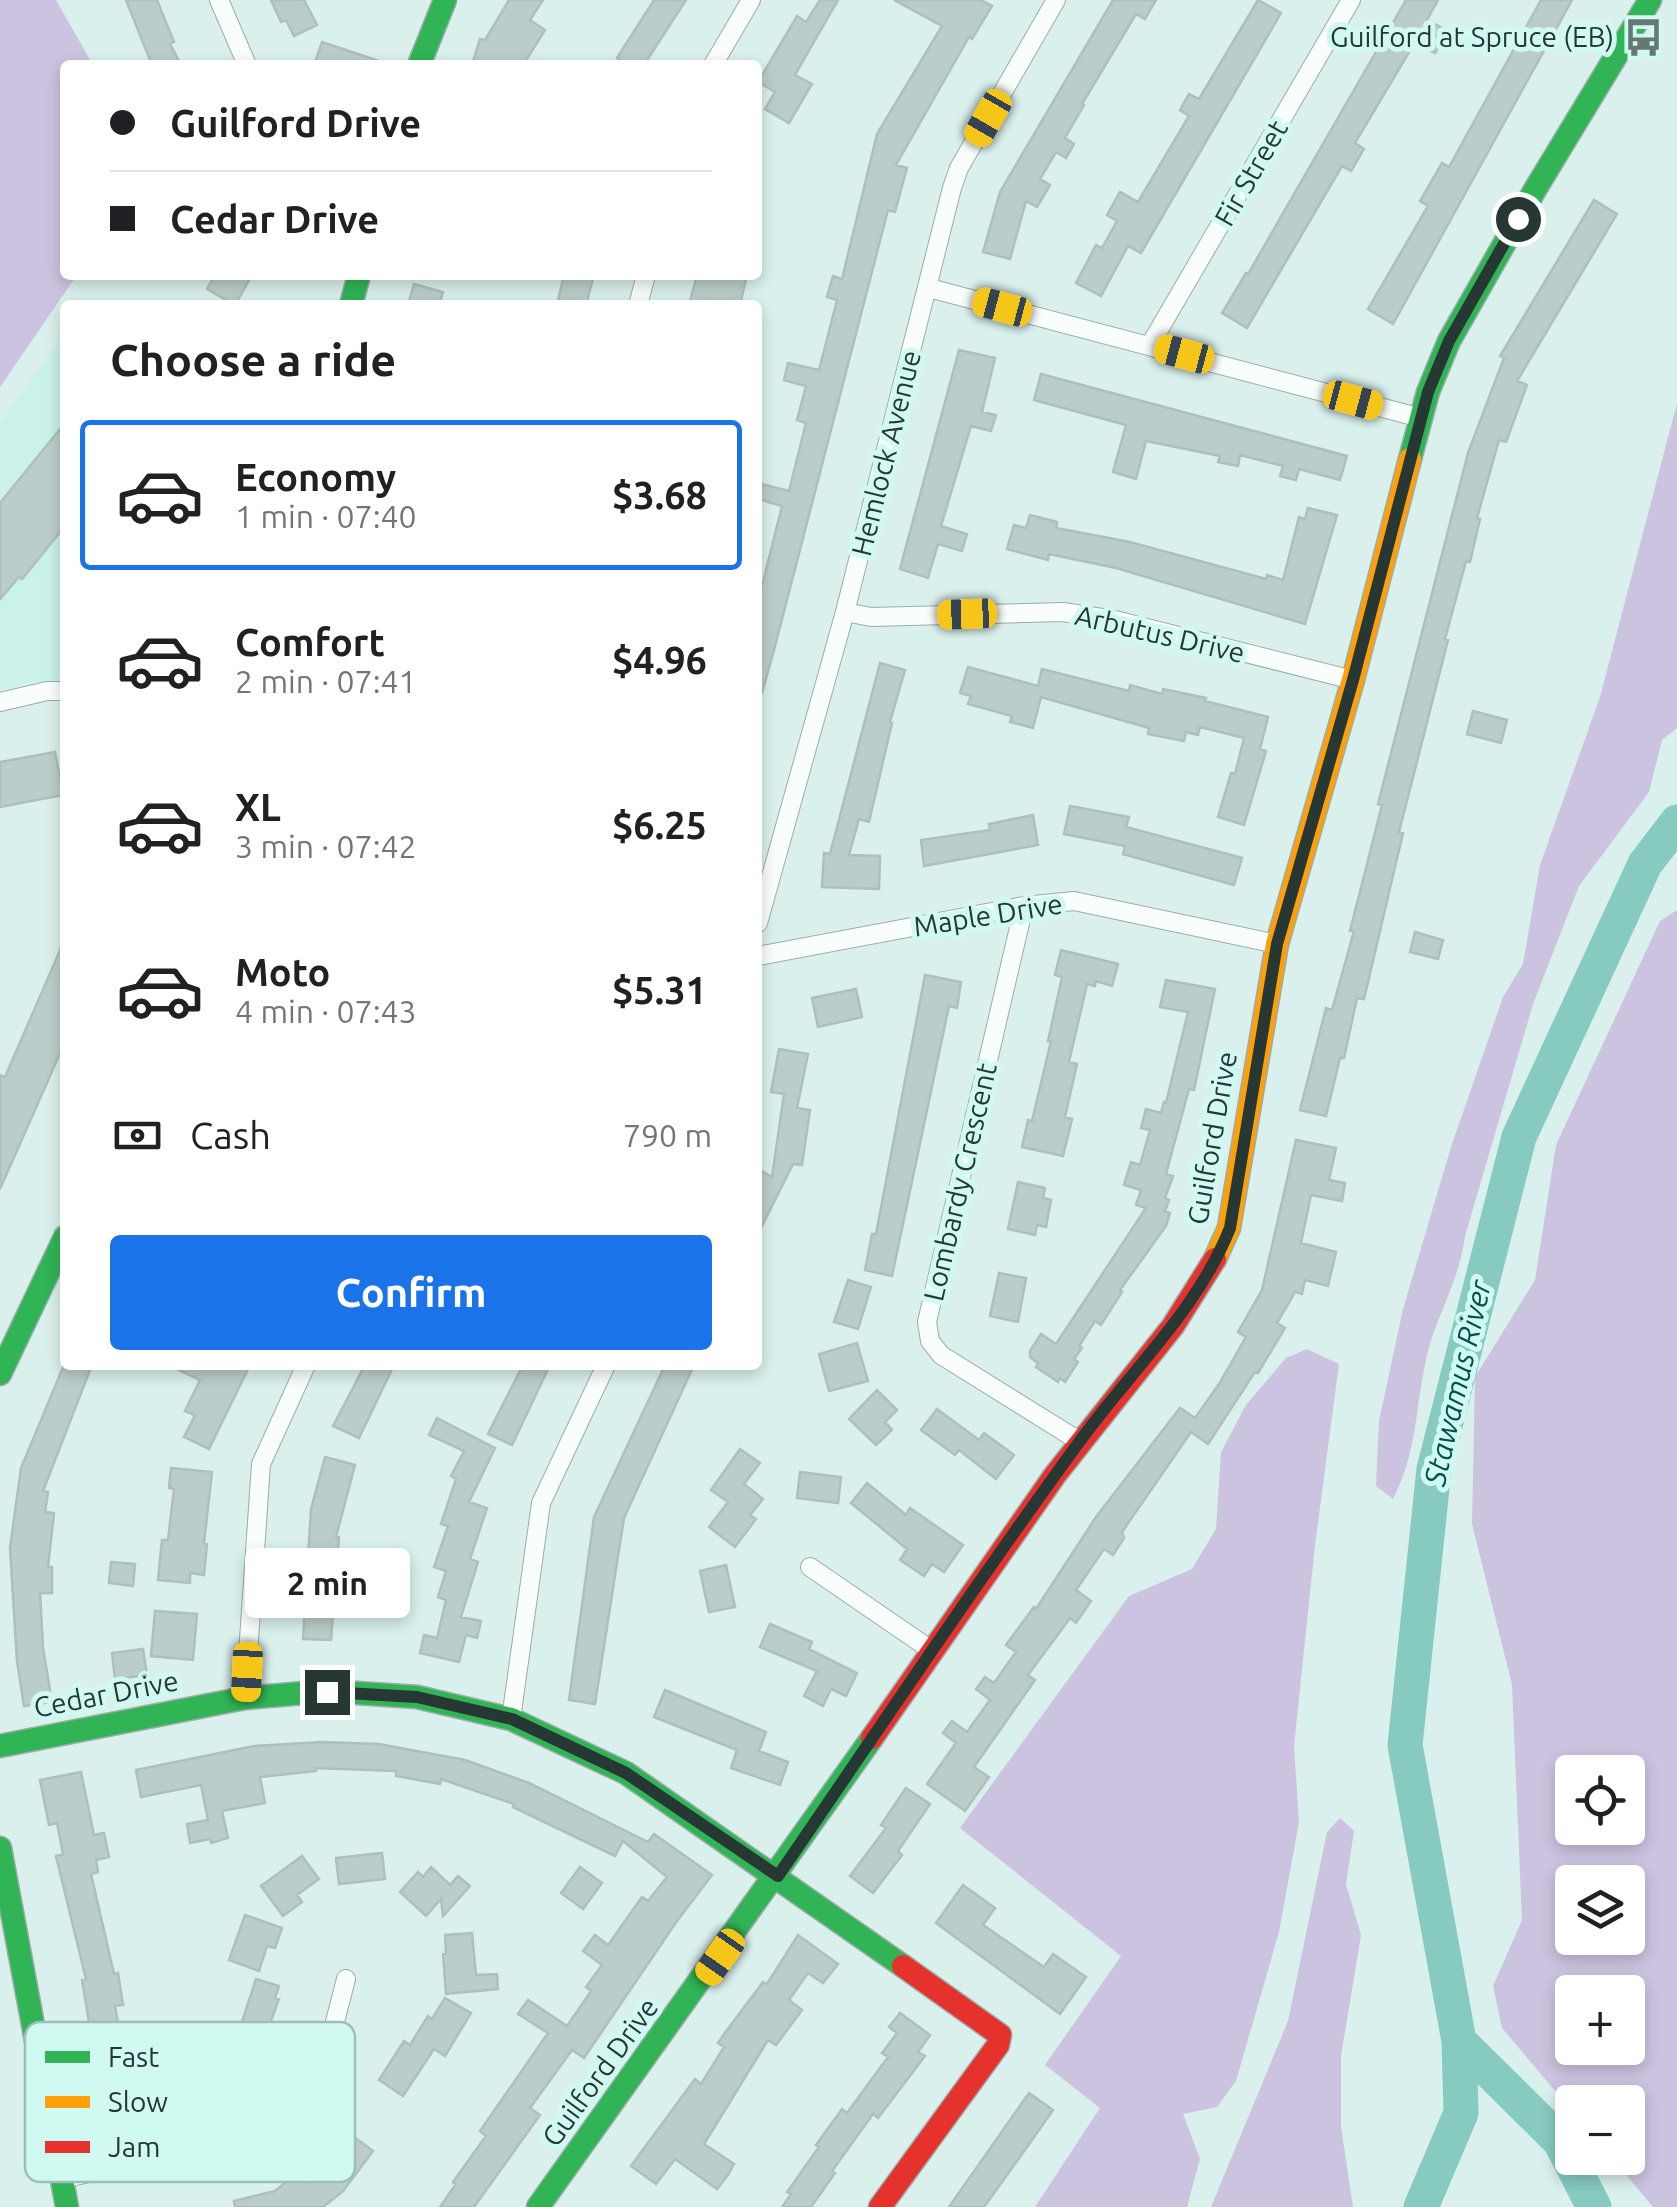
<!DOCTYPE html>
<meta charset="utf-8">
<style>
:root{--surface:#fff;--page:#f2f2f2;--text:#202124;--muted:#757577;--line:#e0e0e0;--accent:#1a73e8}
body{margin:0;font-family:Ubuntu,sans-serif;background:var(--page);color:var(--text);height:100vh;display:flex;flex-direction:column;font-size:38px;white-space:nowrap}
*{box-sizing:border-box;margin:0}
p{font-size:32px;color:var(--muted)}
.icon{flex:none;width:55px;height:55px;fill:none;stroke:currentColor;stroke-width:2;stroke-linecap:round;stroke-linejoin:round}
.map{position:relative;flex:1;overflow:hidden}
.details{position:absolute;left:60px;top:300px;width:702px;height:1070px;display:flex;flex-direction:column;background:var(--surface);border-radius:10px;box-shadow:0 5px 15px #0003}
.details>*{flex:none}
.banner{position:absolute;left:60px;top:60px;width:702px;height:220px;border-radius:10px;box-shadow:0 5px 15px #0003;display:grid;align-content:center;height:220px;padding:0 50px;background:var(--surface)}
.tools{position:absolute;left:1555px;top:1755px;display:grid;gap:20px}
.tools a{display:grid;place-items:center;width:90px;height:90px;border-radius:10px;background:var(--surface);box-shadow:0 5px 15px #0003;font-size:50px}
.end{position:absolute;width:45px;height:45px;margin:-22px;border:12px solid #273734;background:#fff;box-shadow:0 0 0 5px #fff}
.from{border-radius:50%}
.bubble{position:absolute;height:70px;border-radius:10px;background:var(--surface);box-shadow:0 5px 15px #0003;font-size:32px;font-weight:700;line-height:70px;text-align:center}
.car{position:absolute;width:30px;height:60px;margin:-30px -15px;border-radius:12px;box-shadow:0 0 8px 2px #0007;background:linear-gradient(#f5c518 24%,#345 0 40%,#f5c518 0 76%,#345 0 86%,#f5c518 0)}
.banner b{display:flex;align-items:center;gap:35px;height:95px;font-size:38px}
.banner b+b{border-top:2px solid var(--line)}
.banner i{width:25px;height:25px;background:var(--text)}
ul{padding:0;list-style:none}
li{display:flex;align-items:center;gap:30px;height:150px;margin:0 20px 15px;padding:0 30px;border:5px solid transparent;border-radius:10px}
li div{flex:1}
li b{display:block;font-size:38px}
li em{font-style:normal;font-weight:700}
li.active{border-color:var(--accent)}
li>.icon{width:90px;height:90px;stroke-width:1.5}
h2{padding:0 50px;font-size:45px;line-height:120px}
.pay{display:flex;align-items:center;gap:25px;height:110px;padding:0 50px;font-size:38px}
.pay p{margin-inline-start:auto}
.button{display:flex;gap:20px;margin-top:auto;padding:20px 50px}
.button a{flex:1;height:115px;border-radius:10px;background:var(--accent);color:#fff;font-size:40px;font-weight:700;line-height:115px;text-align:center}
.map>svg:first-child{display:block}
</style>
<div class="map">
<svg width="1677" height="2207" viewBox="0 0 1677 2207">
<rect width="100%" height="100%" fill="#d9f0ec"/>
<!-- built -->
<path fill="#caf1ea" d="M56,346L65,354V686L46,680L0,690V423Z"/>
<!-- forest -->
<path fill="#ccc3e0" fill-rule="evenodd" d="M0,0H56L93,65H65V275H77L0,387Z
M1677,403V728L1662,740L1649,792L1579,886L1533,1004L1465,1236C1460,1279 1437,1314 1427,1355C1415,1407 1418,1450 1393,1499L1376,1486L1379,1421L1403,1309L1451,1147L1503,997L1523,964L1540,865L1600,697Z
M1677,910V2207H1653L1612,2158H1628V2102H1572V2111L1502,2028L1493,1986L1522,1920L1512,1685L1472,1524L1475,1377L1535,1280L1556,1145L1660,921ZM1572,1772H1628V1828H1572ZM1572,1882H1628V1938H1572ZM1572,1992H1628V2048H1572Z
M1307,1349L1339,1364L1315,1545L1294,1746L1299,1822L1279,1932L1236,2081L1217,2107L1183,2114L1200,2159L1187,2207H1035L1100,2108L1045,2065L1121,1956L960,1828L1129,1596L1192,1569L1216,1529L1221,1452L1246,1405L1286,1358Z
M1340,1818L1354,1831L1346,1884L1361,1935L1341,2056V2127L1353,2207H1211L1288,2021L1327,1832Z"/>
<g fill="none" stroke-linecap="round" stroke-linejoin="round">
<!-- river -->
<path stroke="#86cac0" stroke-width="35" d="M1459,2041L1560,2141L1594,2207
M1421,2207L1461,2113L1459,2041L1405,1745L1434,1469L1519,1137L1645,864L1677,822"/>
</g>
<!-- building -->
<path fill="#bbcdca" stroke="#aebfbc" stroke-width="2.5" d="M126,0H157L174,42L170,44L181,65H152Z
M271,0H304L317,25L294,36L286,20L281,22Z
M509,0H543L530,20L545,30L523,65H472L480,39L485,40Z
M654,0H686L644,65H627L617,58Z
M820,0H838L795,75L812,84L789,123L765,109L775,92L758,82L797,16L806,22Z
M894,0H981L992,6L972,39L969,37L896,165L907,168L895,212L888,210L774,650L762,693L758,692V602L782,506L758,499L762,484L789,491L806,423L797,420L806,386L784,380L788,363L819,370L837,300L827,297L833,276L842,279L877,134L942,26Z
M1113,0H1156L1145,19L1136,14L1082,104L1084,105L1065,138L1074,144L1066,158L1056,152L1040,179L1050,185L1037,207L1026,201L1010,259L983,252L1000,192Z
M1258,0L1281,13L1141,253L1128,246L1101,296L1076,283L1096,245L1102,248L1117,221L1107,215L1120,192L1138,202L1189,116L1180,110L1189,94L1199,99Z
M1406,0H1438L1427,20L1448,31L1435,53L1415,42L1355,143L1364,149L1351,171L1342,166L1247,328L1222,313L1246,273L1248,274Z
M1541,0H1572L1393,324L1368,309L1428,206L1420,201L1442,163L1449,167Z
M322,42L382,62L381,65H314Z
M1594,200L1617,214L1517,381L1527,385L1506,442L1499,440L1477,518L1480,519L1470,562L1466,561L1445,639L1448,640L1399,832L1403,833L1364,999L1357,998L1344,1058H1340L1326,1116L1300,1110L1326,1008L1332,1010L1354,931H1350L1382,805L1378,804L1468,453L1504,358L1500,356Z
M215,275H252L235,305L207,289Z
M564,275H594L586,305L558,300Z
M697,275H747L740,305H689Z
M414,284L443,292L439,305H408Z
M959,350L995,358L982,412L996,415L991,431L971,426L941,526L967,534L962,551L938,544L928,578L900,569Z
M1041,374L1347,456L1340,480L1299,469L1296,480L1280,476L1283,466L1240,455L1238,466L1218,462L1220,456L1146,441L1136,479L1113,472L1126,425L1034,400Z
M65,423V526L22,579L19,577L0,599V503Z
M1308,508L1337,515L1305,624L1116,568L1049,554L1048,560L1007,549L1014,525L1026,528L1030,515L1057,522L1056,528L1130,542L1266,579L1267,575L1283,580L1299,517L1305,519Z
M880,663L905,670L890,722L892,723L869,822L859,819L849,855L880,856L879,889L822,887L824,853L830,854Z
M968,667L1038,686L1042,669L1129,691L1130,685L1162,694L1163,689L1206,698L1205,701L1268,717L1260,749L1266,751L1244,825L1218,817L1231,773L1235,774L1244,738L1200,727L1198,735L1186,732L1184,741L1148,734L1149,728L1041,697L1033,728L1010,722L1012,716L968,704L971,696L960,693Z
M1473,711L1507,720L1501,743L1467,734Z
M55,752L63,795L0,807V762Z
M1070,806L1129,817L1126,827L1242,858L1234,885L1123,854L1125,846L1064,834Z
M1033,815L1038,845L924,866L921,840L990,830L989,824Z
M1415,932L1443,940L1438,959L1410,952Z
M65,939V1042L0,1189V1075L5,1077Z
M1061,950L1118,964L1112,986L1096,981L1095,986L1087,984L1069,1062L1077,1064L1065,1117L1072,1119L1063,1156L1022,1147L1028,1120L1032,1121L1051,1041H1048L1062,977L1055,975Z
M925,975L961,982L957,1008L949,1006L892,1276L865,1270L872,1234H876Z
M1166,980L1215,989L1194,1090L1189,1089L1166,1174L1173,1176L1165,1198L1169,1200L1165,1211L1170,1213L1166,1226L1120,1290L1122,1292L1101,1325L1095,1321L1079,1346L1082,1348L1074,1359L1078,1362L1065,1382L1060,1378L1058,1382L1036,1367L1038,1363L1030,1357V1351L1041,1334L1056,1344L1146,1208L1136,1205L1141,1190L1124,1185L1131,1162L1140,1165L1150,1130L1141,1128L1146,1109L1161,1113L1164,1102L1166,1103L1188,1012L1160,1007Z
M856,989L862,1017L818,1027L812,998Z
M779,1049L808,1054L797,1108L810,1110L802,1165L793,1164L758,1234V1169L772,1177L784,1094L771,1092Z
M1296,1140L1336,1148L1329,1180L1345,1183L1342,1201L1311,1195L1301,1243L1336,1252L1328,1286L1305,1280L1302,1294L1295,1292L1277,1323L1285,1328L1258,1373L1255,1372L1208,1444L1191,1432L1122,1532L1124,1538L1113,1555L1104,1549L1076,1590L1091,1601L1076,1623L1070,1618L1028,1675L1035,1680L974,1767L989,1777L965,1811L927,1784L956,1743L943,1733L952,1721L967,1732L990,1700L976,1689L985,1677L994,1683L1016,1652L1006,1645L1034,1607L1036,1609L1096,1517L1180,1408L1195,1418L1219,1384L1246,1337L1238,1332L1262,1290Z
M1018,1182L1045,1188L1043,1198L1051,1200L1046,1227L1037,1225L1035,1235L1008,1229Z
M999,1273L1026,1278L1018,1322L990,1316Z
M848,1280L871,1287L858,1329L834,1322Z
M857,1343L868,1381L829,1391L819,1354Z
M64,1365H92L43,1491L48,1492L45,1512L54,1513L48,1567H52V1593H40L43,1648L52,1702L24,1706L17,1661L10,1548L21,1468Z
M169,1365H250L209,1449L184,1437L195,1415L185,1411L200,1380Z
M365,1365H394L359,1438L333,1426Z
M523,1365H550L512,1445L488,1434Z
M665,1365H694L624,1518L595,1704L569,1700L594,1517Z
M877,1390L897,1410L885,1422L892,1430L876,1445L849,1419Z
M937,1409L979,1440L984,1433L1014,1455L996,1479L959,1450L955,1455L921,1430Z
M437,1418L495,1448L469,1502L487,1508L470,1559L478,1562L461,1617L481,1621L477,1638L466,1635L459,1662L420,1653L424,1635L437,1638L446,1600L438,1597L446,1571L434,1567L448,1526L441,1524L456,1479L451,1476L464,1451L429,1435Z
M740,1449L760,1463L744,1484L763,1499L750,1515L756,1519L735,1547L709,1527L728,1502L711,1490Z
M325,1457L355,1465L336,1537H339L331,1640L303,1639L311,1509Z
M171,1468L212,1472L204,1543L207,1544L204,1575L190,1573V1583L158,1580L162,1540H168L174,1489L169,1488Z
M800,1472L841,1477L838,1503L797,1498Z
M867,1483L906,1515L910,1508L963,1545L944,1572L932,1564L924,1576L900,1560L907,1549L851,1503Z
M111,1562L135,1564L133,1586L109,1583Z
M726,1565L735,1607L709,1612L700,1571Z
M155,1611L197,1614L193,1660L151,1656Z
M770,1624L812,1642L809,1649L857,1673L846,1696L831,1689L823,1706L804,1696L817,1671L760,1647Z
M143,1649L147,1675L115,1679L112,1653Z
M665,1690L766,1732L759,1751L788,1762L780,1785L731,1768L737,1750L654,1717Z
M321,1742L379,1744L465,1760L529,1783L648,1842L654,1834L712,1875L677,1921L584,2058L572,2050L530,2108L540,2115L474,2207H440L456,2184L453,2182L486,2136L480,2131L548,2033L518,2014L528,2000L567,2026L591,1991L586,1987L602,1965L583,1951L595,1935L608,1945L642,1897L648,1901L667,1877L623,1841L615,1856L513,1807L514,1804L441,1779L440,1784L396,1776V1771L315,1768L316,1771L260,1777L265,1803L222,1811L228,1838L211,1843L210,1839L190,1843L187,1824L208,1820L201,1785L141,1797L136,1770L254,1746Z
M81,1772L94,1835L104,1833L109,1857L96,1860L98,1872L91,1874L114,1974L118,1973L123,2005L115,2006L128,2078L131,2077L133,2088L141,2087L146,2114L102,2123L95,2084H99L82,1980L86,1979L56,1856L63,1854L57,1823L49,1825L40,1780Z
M906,1788L930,1804L898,1851L902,1855L873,1893L850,1876L886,1828L881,1825Z
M382,1853L385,1879L339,1884L336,1858Z
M302,1856L319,1879L297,1895L302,1902L283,1916L261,1886Z
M431,1867L450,1885L458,1876L470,1886L443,1916L441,1899L426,1916L400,1892L418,1872L423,1877Z
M580,1867L602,1883L583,1909L561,1893Z
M963,1885L995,1908L983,1925L1044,1967L1053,1954L1086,1977L1060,2014L936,1923Z
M245,1915L282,1928L275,1948L267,1946L259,1971L229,1960Z
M472,1933L476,1975L497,1974L498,1989L446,1994L443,1954L446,1953L445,1935Z
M798,1935L838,1964L823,1983L808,1973L789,2000L802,2010L776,2045L768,2040L704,2144L734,2164L728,2175L717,2189L675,2159L656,2184L631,2166L695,2079L701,2084L724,2047L718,2043L727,2030L763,1982L767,1984Z
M256,1979L279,1986L275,1998L279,1999L265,2038L234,2028L242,2022Z
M445,1998L471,2013L445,2056L434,2049L403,2096L379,2080L404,2041L410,2045L428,2016L432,2019Z
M900,2013L930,2035L918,2052L925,2056L878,2118L873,2114L832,2171L835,2173L811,2207H782L791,2194L787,2192L819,2147L816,2145L842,2109L847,2113L888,2057L882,2053L897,2033L889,2027Z
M1029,2093L1053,2110L1027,2147L984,2207H949Z
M350,2134L373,2151L343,2191L323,2207H235L234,2201L275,2191L297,2173L305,2183L326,2167Z"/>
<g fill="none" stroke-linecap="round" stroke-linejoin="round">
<defs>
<path id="street" d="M219,0L247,65
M713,65L751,0
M929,288L1421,418
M638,305L646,275
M1150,345L1351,0
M845,612L871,617L1063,612L1115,620L1353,680
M0,702L47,691H65
M1024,906L927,1322L930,1341L941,1355L1079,1441
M758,923L845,612L952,188L959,168L1056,0
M758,956L1024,906L1074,901L1277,944
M810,1567L934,1652
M245,1698L261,1464L306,1365
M511,1719L541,1503L606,1365
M62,2179L224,2143L255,2131L274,2115L330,2041L346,1979"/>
<path id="fast" d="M419,65L445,0
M351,305L359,275
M1410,459L1428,392L1449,341L1536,188L1650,0
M0,1374L65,1237
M0,1746L245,1698L327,1691L417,1697L511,1719L626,1773L903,1966
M0,1848L67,2207
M538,2207L872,1738"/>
<path id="slow" d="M1215,1259L1229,1228L1277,944L1353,680L1410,459"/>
<path id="jam" d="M872,1738L1055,1475L1173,1326L1215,1259
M880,2207L998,2045L1000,2035L903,1966"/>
</defs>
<!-- street casing -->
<use href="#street" stroke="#9bada9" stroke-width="20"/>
<!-- fast casing -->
<use href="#fast" stroke="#9bada9" stroke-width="25"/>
<!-- slow casing -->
<use href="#slow" stroke="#9bada9" stroke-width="25"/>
<!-- jam casing -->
<use href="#jam" stroke="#9bada9" stroke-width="25"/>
<!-- street -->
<use href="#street" stroke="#f9fdfc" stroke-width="18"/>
<!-- fast -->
<use href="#fast" stroke="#30b455" stroke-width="22"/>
<!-- slow -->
<use href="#slow" stroke="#ff9f0a" stroke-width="22"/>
<!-- jam -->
<use href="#jam" stroke="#e5322d" stroke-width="22"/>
</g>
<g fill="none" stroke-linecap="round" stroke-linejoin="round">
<!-- route -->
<path stroke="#273734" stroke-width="12" d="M327,1692L417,1697L512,1719L626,1773L778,1876C877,1732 974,1586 1077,1445C1129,1372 1196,1313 1230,1228L1277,944L1353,680L1428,392L1449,341L1518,219"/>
</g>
<!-- icons -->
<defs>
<symbol id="bus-bare" viewBox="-9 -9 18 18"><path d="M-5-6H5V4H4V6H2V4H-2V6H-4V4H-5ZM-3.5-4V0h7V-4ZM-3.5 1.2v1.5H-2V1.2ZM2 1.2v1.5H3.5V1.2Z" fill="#657874" stroke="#d0f9f2" stroke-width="2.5" paint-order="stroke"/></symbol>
</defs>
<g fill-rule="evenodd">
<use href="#bus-bare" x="1616" y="10" width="55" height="55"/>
</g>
<g text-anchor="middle" stroke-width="10" stroke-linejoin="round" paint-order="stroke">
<!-- poi labels -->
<g font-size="28" fill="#273734" stroke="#d0f9f2" text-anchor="end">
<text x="1614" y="47">Guilford at Spruce (EB)</text>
</g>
<!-- street labels -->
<g font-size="28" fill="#273734" stroke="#d0f9f2">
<text transform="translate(1251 173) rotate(-60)" y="10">Fir Street</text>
<text transform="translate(886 453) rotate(-76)" y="10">Hemlock Avenue</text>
<text transform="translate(1160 634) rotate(13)" y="10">Arbutus Drive</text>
<text transform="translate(988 915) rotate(-9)" y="10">Maple Drive</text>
<text transform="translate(1212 1138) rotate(-80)" y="10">Guilford Drive</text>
<text transform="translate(960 1182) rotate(-77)" y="10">Lombardy Crescent</text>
<text transform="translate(106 1694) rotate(-11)" y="10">Cedar Drive</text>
<text transform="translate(600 2072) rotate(-54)" y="10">Guilford Drive</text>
</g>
<!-- water labels -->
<g font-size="30" font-style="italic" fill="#00524a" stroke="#d0f9f2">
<text transform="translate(1458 1383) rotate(-77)" y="10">Stawamus River</text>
</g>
</g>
<!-- legend -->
<rect x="25" y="2022" width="330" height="160" rx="15" fill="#d0f9f2" stroke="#9dbfb9" stroke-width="2.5"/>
<rect x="45" y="2051" width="45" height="12" fill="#30b455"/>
<rect x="45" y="2096" width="45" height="12" fill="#ff9f0a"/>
<rect x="45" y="2141" width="45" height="12" fill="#e5322d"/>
<g font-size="28" fill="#273734">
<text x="108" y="2067">Fast</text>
<text x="108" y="2112">Slow</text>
<text x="108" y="2157">Jam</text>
</g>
</svg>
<div class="tools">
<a><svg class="icon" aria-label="locate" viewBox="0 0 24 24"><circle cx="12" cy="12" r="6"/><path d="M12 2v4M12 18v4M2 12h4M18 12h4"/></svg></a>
<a><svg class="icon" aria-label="layers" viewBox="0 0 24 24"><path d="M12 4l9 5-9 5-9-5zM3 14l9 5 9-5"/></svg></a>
<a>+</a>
<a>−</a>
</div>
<i class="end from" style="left:1518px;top:219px"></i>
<i class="end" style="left:327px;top:1692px"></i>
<div class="bubble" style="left:245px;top:1548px;width:165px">2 min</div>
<i class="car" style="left:988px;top:118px;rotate:210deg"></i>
<i class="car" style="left:1002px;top:307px;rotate:285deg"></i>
<i class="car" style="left:1184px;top:354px;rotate:285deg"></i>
<i class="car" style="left:1353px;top:400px;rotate:105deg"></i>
<i class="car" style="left:967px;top:614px;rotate:268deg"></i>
<i class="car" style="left:247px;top:1672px;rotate:183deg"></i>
<i class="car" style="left:720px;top:1957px;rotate:215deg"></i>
<div class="banner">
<b><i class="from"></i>Guilford Drive</b>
<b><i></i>Cedar Drive</b>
</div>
<section class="details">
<h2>Choose a ride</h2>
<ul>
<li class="active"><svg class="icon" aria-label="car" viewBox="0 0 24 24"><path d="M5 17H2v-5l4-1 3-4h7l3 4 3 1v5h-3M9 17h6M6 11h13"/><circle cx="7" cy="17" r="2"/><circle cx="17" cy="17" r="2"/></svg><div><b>Economy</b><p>1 min · 07:40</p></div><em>$3.68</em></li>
<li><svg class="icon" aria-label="car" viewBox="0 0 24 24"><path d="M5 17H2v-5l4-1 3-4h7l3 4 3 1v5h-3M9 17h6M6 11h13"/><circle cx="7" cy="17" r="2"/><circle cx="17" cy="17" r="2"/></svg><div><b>Comfort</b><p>2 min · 07:41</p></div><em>$4.96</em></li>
<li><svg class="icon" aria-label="car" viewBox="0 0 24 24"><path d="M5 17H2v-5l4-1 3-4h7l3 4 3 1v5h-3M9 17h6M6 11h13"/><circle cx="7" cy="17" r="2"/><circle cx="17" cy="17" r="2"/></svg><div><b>XL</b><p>3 min · 07:42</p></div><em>$6.25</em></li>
<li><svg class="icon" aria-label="car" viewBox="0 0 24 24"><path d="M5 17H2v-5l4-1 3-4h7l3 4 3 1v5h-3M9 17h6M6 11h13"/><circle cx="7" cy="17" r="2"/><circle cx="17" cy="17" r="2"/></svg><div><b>Moto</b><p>4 min · 07:43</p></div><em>$5.31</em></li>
</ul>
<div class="pay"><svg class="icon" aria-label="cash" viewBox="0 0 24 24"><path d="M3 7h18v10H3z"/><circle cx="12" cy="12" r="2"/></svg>Cash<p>790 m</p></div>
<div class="button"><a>Confirm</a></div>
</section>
</div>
